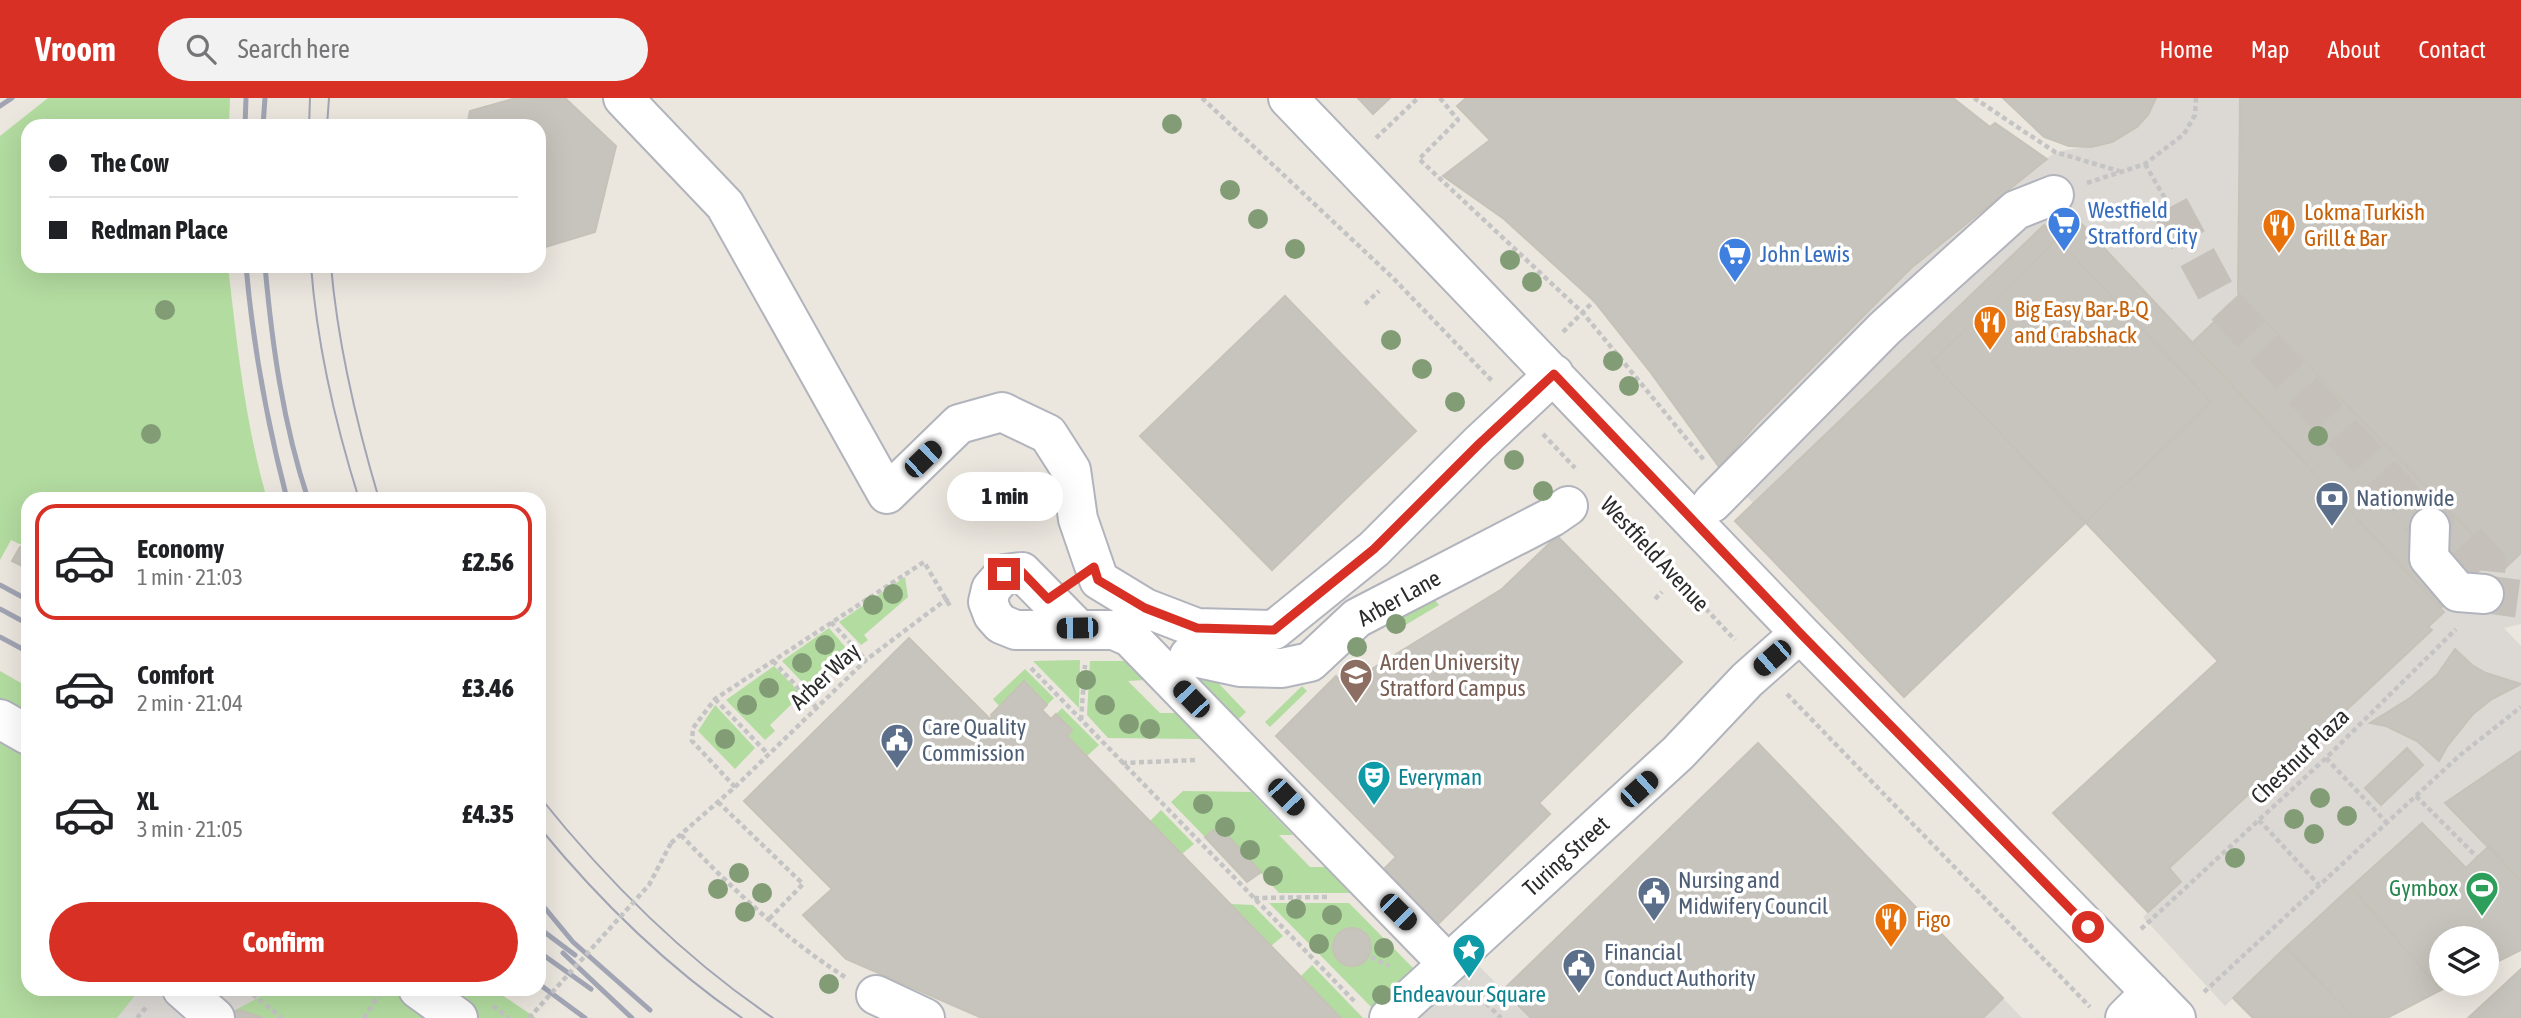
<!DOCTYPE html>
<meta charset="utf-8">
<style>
:root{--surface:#fff;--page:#f2f2f2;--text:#202124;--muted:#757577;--line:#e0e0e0;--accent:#d93025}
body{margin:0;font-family:"Asap Condensed",sans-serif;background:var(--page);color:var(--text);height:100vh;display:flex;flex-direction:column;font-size:26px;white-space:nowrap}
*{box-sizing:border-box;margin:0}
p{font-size:23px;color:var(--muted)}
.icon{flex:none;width:38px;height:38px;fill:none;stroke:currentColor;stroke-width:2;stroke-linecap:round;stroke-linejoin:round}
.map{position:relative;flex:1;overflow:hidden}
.side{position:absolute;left:21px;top:394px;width:525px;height:504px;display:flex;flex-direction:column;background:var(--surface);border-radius:21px;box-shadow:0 7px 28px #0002}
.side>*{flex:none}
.banner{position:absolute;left:21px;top:21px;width:525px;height:154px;border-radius:21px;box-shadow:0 7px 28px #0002;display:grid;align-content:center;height:154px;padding:0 28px;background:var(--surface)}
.buttons{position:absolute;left:2429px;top:828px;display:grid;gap:14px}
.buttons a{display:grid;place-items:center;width:70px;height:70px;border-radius:50%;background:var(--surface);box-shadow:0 7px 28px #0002;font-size:35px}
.end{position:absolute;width:32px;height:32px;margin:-16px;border:9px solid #d93025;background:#fff;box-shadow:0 0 0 4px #fff}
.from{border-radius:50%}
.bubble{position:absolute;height:49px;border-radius:24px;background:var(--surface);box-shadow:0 7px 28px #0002;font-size:23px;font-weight:800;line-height:49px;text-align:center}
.car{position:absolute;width:21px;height:42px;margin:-21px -10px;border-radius:9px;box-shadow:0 0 5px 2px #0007;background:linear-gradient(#222 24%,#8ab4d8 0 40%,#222 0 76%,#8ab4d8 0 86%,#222 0)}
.banner b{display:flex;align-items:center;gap:24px;height:66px;font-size:26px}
.banner b+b{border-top:2px solid var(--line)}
.banner i{width:18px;height:18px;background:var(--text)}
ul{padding:12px 0 0;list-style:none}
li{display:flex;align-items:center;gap:21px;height:116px;margin:0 14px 10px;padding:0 14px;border:4px solid transparent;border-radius:21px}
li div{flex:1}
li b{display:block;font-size:26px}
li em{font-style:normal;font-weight:800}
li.on{border-color:var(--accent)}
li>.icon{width:63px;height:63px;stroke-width:1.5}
.button{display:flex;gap:14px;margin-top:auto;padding:14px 28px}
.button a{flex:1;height:80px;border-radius:42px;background:var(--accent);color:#fff;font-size:28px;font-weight:800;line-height:80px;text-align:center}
header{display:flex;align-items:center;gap:42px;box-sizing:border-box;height:98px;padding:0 35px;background:var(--accent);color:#fff}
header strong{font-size:33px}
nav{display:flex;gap:38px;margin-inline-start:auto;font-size:24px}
.search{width:490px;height:63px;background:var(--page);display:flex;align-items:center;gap:18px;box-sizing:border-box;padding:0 24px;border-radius:38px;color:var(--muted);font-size:26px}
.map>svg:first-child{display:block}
</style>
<header>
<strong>Vroom</strong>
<div class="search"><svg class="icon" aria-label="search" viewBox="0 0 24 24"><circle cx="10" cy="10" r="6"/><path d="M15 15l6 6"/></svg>Search here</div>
<nav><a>Home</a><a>Map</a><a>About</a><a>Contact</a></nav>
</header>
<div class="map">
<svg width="2521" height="920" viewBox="0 0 2521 920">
<rect width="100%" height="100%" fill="#ebe6de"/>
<!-- green -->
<path fill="#b3dca0" d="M48,0H230L229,28H28V168H228C237,246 245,325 267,401H28V450L11,442L0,462V38Z
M905,479L908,499L864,537L868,542L861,547L839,524Z
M1435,502L1439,507L1392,535L1387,527Z
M829,530L847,551L806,588L782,563Z
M1080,562L1079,610L1033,563Z
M1090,563H1126L1145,582L1128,583L1160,615H1176L1201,641L1108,640L1087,617Z
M1168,564L1199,565L1246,614L1230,629Z
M774,568L806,601L801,606L797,601L770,627L775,633L765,642L726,602Z
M1025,571L1054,600L1047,607L1024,584L999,608L993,601Z
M0,573L28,589V891H493L536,920H0Z
M1302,588L1307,593L1270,629L1265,624Z
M715,607L755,650L735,671L698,633Z
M1062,610L1099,647L1087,658L1067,638L1072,632L1056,616Z
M1183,693L1251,694L1293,737H1279L1310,769H1325L1350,795H1279L1219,729L1205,739L1171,704Z
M1161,712L1194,746L1182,756L1150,723Z
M1269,805H1349L1420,877L1379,917Z
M1231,806L1253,807L1283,838L1271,848Z
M1312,867L1363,920H1341L1301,878Z"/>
<!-- plaza -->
<path fill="#dcd9d5" d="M2156,0H2240L2238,195L2505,470L2521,455V526L2504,530L2521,548V653L2445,705L2489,748L2466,770L2422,725L2286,849L2225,908L2143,819L2181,784L2169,770L2320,630L2324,633L2432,533L2428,529L2443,514L2077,121L1932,264L1768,421L1719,369L1758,324L1911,170L2055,54L2111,44L2137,29L2148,17Z
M1469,858L1531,920H1403Z
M140,891H264L258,900L220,920H117Z
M2003,900L2022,920H1983Z"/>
<!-- building -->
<path fill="#c7c4bd" stroke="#c6c2b8" stroke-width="2" d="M516,0H565L616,48L595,134L539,151V28H467L470,13Z
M1358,0H1390L1373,16Z
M1466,0H1953L1990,29L1995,25L2047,61L1911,170L1758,324L1719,369L1651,275L1594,203L1504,121L1443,78L1490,42L1457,8Z
M2003,0H2156L2148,17L2137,29L2112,44L2091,49L2069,48L2044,39Z
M2240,0H2521V455L2505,470L2238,195Z
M2077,121L2444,514L2428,529L2432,532L2324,633L2320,630L2169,770L2181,784L2148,814L2053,715L2218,563L1932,264Z
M2044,127L2211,304L1904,599L1735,423Z
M1285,198L1416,333L1272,472L1140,338Z
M2241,198L2494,458L2441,510L2192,245Z
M1557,438L1682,564L1539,705L1550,716L1438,826L1384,771L1396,759L1276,638L1336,578L1344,588L1502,491Z
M20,449L28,454V471L12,463Z
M909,540L990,621L992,619L991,617L1024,583L1047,607L1042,612L1051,621L1056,616L1072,632L1067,638L1341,920H982L846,861L803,817L832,791L744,703Z
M2455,551L2472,567L2486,575L2521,586L2492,601L2473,616L2448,647L2439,663L2417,643L2386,628L2370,625L2410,600L2437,577Z
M1758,645L2003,900L1983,920H1531L1503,892Z
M2407,650L2423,667L2381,707L2365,690Z
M2521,653V783L2445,705Z
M2422,725L2466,770L2489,748L2521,783V852L2487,869V840H2441V886H2454L2441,892L2351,789Z
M1219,728L1261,774L1247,784L1205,739Z
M2351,789L2362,802L2441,892L2387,920H2355L2286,849Z
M1333 849a19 19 0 1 1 38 0a19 19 0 1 1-38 0Z
M2286,849L2298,862L2355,920H2253L2233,900Z
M2521,871V920H2468Z
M239,912L263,920H220Z"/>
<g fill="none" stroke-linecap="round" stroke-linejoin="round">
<!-- minor-tunnel -->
<path stroke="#c5c1ba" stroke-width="38" stroke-dasharray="38 19" stroke-linecap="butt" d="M2170,109L2222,205L2430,429L2460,435L2487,465L2484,496L2521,501"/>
<defs>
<path id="minor" d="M623,0L725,107L887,396L959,326L1002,314L1048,336L1071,372L1078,421L1099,482L1145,510L1197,530L1274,532L1374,451L1479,346L1554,276
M1288,0L1800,535L2176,920
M1712,405L1885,230L2016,112L2054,97
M2430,429L2429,460L2458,494L2484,496
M1077,530L1022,474L1004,476L991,491L988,504L993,517L1001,526L1016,532H1114L1130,539L1447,865
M1189,558L1240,569L1282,570L1310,564L1357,520L1552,419L1568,408
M0,621L28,637
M182,891L215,920
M418,891L458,920
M876,897L925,920
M1389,920L1678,655L1747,582L1800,535
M2125,920L2151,894"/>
</defs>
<!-- minor casing -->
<use href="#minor" stroke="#b2b4bd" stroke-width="42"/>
<!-- path -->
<path stroke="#c4c4c4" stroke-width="4.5" stroke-dasharray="5 3.5" stroke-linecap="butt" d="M1202,0L1393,180L1493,284
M1440,0L1458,22L1419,61L1583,215L1704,362
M1974,0L2055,54L2119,73
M1376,40L1418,0
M2145,66L2170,109
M2087,85L2145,66L2184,36L2195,17L2196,0
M1365,206L1379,193
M1563,234L1594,203
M1543,336L1575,370
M1607,405L1735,542
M1655,501L1662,494
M831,524L866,562
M773,563L816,609
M1031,570L1356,905
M1787,596L2090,909
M715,601L768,656
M1081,622L1085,567
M2326,660L2387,725
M1122,665L1197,662
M735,689L866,562L948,500
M2416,698L2477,759
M718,704L803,786L770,820
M2259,722L2319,787
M681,737C730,789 784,840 845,879
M671,745L735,689L692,643L693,630L715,601L924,464L950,508
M1254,800L1329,799
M2141,831L2326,660L2456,531
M1371,859L1389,868
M246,891L282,920
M370,891L381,898
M1474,893L1501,920
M2204,894L2459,658L2521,609
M493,908L509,920
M137,920L148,907
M364,920L379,897"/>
<!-- minor -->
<use href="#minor" stroke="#fff" stroke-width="38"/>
<!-- tram -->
<path stroke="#a1a4b3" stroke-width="2" d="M309,28L310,0
M327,28L329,0
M311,168C317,247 335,325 359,401
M331,168C338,248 356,324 379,401
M539,698C607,783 683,859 773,920
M539,729C598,801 665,867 742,920"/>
<!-- rail -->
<path stroke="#a1a4b3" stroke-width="5" d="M0,8L12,0
M245,28L246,0
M263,28L265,0
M246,168C253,247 267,324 287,401
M265,168C272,246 283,326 308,401
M0,487L28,502
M0,511L28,526
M0,539L28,554
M539,803L573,844L650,912
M539,830L575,857
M539,854L591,891
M563,855L632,920
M539,886L585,920"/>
<!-- path-bridge -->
<path stroke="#c4c4c4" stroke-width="4.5" stroke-dasharray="5 3.5" stroke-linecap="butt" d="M529,920L649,787L671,745"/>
</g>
<!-- trees -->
<g fill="#829d76">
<circle cx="1172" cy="26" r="10"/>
<circle cx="1230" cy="92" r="10"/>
<circle cx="1258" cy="121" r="10"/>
<circle cx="1295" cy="151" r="10"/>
<circle cx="1510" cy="162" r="10"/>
<circle cx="1532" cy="184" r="10"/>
<circle cx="165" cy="212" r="10"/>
<circle cx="1391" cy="242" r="10"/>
<circle cx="1613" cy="263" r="10"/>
<circle cx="1422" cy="271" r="10"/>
<circle cx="1629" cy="288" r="10"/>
<circle cx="1455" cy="304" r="10"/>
<circle cx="151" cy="336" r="10"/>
<circle cx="2318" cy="338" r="10"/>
<circle cx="1514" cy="362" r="10"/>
<circle cx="1543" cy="393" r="10"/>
<circle cx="893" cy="496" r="10"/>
<circle cx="873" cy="507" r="10"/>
<circle cx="1396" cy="526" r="10"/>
<circle cx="825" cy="547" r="10"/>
<circle cx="1357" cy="549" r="10"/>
<circle cx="802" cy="565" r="10"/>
<circle cx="1086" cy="582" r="10"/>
<circle cx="769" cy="590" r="10"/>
<circle cx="747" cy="607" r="10"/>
<circle cx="1105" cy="607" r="10"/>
<circle cx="1129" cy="626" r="10"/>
<circle cx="1150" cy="631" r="10"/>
<circle cx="725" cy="641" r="10"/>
<circle cx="2320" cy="700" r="10"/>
<circle cx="1203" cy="706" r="10"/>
<circle cx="2347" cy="718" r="10"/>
<circle cx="2294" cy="721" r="10"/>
<circle cx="1225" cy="729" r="10"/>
<circle cx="2314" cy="736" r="10"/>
<circle cx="1250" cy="752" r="10"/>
<circle cx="2235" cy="760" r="10"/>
<circle cx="739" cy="775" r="10"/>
<circle cx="1273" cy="778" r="10"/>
<circle cx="718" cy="791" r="10"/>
<circle cx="762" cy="795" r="10"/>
<circle cx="1296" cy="811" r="10"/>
<circle cx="745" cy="814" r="10"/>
<circle cx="1332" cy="817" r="10"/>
<circle cx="1319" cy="846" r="10"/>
<circle cx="1384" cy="850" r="10"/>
<circle cx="829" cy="886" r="10"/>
<circle cx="1382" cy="897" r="10"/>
</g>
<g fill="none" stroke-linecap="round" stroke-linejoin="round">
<!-- route -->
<path stroke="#d93025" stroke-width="9" d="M1004,476L1022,474L1048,501L1094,469L1098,482L1145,510L1197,530L1274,532L1374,451L1479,346L1554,276L1800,535L2088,829"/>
</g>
<!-- icons -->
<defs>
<symbol id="supermarket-pin" viewBox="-11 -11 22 30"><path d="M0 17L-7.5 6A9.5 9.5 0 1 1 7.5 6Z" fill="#3f7fe0" stroke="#fff"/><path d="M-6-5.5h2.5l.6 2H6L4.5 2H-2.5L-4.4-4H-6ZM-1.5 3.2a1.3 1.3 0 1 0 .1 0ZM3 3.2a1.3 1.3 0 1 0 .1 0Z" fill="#fff"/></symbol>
<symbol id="restaurant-pin" viewBox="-11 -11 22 30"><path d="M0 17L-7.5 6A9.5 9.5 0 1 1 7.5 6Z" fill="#e8710a" stroke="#fff"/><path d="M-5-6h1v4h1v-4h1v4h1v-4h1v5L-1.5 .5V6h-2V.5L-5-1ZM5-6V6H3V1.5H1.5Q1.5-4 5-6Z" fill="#fff"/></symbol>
<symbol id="bank-pin" viewBox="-11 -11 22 30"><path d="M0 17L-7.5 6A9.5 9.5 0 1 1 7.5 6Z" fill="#5c6f8a" stroke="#fff"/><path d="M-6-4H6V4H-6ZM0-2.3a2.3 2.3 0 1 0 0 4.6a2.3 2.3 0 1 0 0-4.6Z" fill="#fff"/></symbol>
<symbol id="university-pin" viewBox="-11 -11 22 30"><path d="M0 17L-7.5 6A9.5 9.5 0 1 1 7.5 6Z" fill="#8d6e63" stroke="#fff"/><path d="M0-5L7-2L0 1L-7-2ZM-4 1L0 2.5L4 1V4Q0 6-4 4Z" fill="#fff"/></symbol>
<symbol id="civic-pin" viewBox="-11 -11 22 30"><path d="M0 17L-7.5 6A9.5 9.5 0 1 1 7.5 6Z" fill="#5c6f8a" stroke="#fff"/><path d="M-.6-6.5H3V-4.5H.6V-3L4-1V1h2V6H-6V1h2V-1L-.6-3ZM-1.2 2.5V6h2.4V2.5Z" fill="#fff"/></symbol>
<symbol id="theatre-pin" viewBox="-11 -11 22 30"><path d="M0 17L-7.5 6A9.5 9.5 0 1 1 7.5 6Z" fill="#0f9aa8" stroke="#fff"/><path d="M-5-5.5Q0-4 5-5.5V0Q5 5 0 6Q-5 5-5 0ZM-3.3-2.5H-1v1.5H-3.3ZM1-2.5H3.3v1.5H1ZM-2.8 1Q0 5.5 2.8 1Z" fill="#fff"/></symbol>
<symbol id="stadium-pin" viewBox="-11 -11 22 30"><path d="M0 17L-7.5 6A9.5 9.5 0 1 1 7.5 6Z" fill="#2e9e5b" stroke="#fff"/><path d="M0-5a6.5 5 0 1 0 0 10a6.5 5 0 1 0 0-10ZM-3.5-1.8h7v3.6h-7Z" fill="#fff"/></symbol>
<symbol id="sight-pin" viewBox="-11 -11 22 30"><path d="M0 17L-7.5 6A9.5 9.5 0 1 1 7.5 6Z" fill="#0f9aa8" stroke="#fff"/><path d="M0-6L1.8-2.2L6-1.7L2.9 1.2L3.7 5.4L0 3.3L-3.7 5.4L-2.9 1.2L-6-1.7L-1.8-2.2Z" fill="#fff"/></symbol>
</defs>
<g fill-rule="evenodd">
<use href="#supermarket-pin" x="2045" y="106" width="38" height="52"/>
<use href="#restaurant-pin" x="2260" y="108" width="38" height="52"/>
<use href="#supermarket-pin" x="1716" y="137" width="38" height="52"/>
<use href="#restaurant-pin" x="1971" y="205" width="38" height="52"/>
<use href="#bank-pin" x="2313" y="381" width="38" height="52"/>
<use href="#university-pin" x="1337" y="558" width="38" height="52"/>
<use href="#civic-pin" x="878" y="623" width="38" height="52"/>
<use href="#theatre-pin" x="1355" y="660" width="38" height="52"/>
<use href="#stadium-pin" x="2463" y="771" width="38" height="52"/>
<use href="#civic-pin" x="1635" y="776" width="38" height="52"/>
<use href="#restaurant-pin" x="1872" y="802" width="38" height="52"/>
<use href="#sight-pin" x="1450" y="833" width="38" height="52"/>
<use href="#civic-pin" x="1560" y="848" width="38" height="52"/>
</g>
<g text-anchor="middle" stroke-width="7" stroke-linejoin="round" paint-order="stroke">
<!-- shop labels -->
<g font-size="23" fill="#366cbe" stroke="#fff" text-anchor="start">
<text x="2088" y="120">Westfield<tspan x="2088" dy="26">Stratford City</tspan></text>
<text x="1760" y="164">John Lewis</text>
</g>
<!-- food labels -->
<g font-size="23" fill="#c56008" stroke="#fff" text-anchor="start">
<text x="2304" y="122">Lokma Turkish<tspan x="2304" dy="26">Grill &amp; Bar</tspan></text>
<text x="2014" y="219">Big Easy Bar-B-Q<tspan x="2014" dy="26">and Crabshack</tspan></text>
<text x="1916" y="829">Figo</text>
</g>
<!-- service labels -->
<g font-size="23" fill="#4e5e75" stroke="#fff" text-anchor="start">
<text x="2356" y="408">Nationwide</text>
<text x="922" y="637">Care Quality<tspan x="922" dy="26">Commission</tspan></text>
<text x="1678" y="790">Nursing and<tspan x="1678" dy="26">Midwifery Council</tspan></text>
<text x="1604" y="862">Financial<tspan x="1604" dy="26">Conduct Authority</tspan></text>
</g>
<!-- street labels -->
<g font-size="23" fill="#2b2b2b" stroke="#fff">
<text transform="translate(1655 456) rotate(47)" y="8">Westfield Avenue</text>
<text transform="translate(1399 500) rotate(-29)" y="8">Arber Lane</text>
<text transform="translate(825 578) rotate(-43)" y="8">Arber Way</text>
<text transform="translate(2300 658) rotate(-44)" y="8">Chestnut Plaza</text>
<text transform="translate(1566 758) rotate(-42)" y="8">Turing Street</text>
</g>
<!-- education labels -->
<g font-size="23" fill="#785e54" stroke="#fff" text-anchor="start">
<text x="1380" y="572">Arden University<tspan x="1380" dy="26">Stratford Campus</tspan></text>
</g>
<!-- culture labels -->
<g font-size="23" fill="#0d838f" stroke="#fff" text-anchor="start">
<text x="1398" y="687">Everyman</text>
<text x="1469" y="904" text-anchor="middle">Endeavour Square</text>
</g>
<!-- leisure labels -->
<g font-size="23" fill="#27864d" stroke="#fff" text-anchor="end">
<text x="2458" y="798">Gymbox</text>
</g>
</g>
</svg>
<div class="buttons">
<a><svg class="icon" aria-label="layers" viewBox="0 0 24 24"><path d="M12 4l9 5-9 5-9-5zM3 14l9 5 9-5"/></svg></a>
</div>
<i class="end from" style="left:2088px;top:829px"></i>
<i class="end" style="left:1004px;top:476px"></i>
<div class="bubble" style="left:947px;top:374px;width:116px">1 min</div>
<i class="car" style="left:923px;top:361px;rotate:46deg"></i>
<i class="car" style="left:1077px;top:530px;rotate:269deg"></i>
<i class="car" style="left:1772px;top:560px;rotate:229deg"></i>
<i class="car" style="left:1191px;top:601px;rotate:316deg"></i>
<i class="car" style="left:1639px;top:691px;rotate:48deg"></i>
<i class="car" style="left:1286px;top:699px;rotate:136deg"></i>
<i class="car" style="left:1398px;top:814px;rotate:135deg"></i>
<div class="banner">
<b><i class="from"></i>The Cow</b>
<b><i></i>Redman Place</b>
</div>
<section class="side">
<ul>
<li class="on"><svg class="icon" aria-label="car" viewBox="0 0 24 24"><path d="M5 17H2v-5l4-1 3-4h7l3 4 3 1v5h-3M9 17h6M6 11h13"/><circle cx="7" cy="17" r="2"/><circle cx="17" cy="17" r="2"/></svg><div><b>Economy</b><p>1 min · 21:03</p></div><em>£2.56</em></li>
<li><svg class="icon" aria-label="car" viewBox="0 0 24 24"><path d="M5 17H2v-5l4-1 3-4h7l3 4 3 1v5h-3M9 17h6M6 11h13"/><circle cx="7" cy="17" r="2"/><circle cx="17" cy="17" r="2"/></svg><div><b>Comfort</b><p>2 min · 21:04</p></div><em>£3.46</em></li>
<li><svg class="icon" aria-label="car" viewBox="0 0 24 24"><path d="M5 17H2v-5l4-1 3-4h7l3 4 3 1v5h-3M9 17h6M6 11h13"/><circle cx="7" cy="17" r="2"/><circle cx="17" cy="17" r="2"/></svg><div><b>XL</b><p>3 min · 21:05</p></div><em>£4.35</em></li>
</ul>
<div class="button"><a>Confirm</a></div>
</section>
</div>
